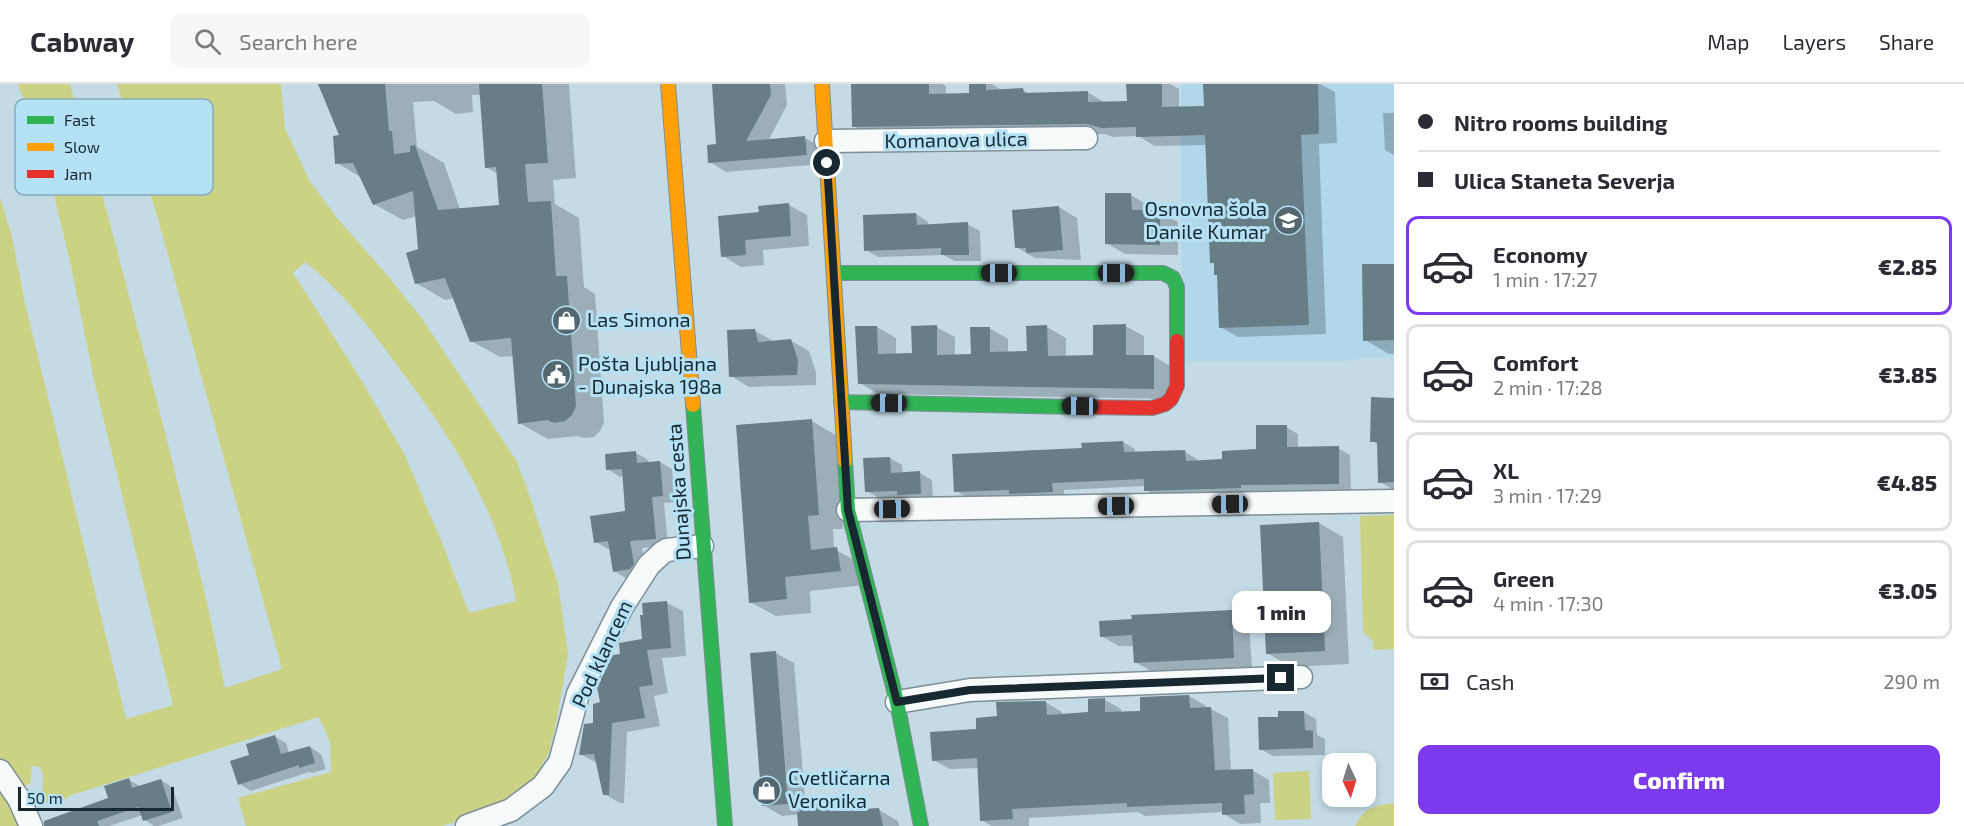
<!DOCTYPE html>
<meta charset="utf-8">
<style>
:root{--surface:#fff;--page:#f7f7f7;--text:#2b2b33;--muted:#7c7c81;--line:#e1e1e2;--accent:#7c3aed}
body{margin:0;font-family:"Exo 2",sans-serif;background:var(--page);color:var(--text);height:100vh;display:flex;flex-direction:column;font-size:22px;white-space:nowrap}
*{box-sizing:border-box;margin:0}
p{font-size:20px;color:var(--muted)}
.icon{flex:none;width:33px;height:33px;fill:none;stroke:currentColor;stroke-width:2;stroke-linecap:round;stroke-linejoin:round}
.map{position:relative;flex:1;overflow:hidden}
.details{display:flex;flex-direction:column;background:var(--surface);width:570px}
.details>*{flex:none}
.top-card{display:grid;align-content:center;height:132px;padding:0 24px;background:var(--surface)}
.needle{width:39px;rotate:176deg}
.buttons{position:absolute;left:1322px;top:669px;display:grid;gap:12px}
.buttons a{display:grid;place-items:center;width:54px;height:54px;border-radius:12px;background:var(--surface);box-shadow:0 3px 9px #0003;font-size:30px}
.scale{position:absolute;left:18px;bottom:15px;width:156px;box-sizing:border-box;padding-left:6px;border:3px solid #172830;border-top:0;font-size:16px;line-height:21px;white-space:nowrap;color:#172830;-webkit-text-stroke:4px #b5e1f5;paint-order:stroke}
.end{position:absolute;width:27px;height:27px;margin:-14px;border:8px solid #172830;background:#fff;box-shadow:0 0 0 3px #fff}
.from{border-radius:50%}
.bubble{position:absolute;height:42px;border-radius:12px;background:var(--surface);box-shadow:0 3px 9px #0003;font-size:20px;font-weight:800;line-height:42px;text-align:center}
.car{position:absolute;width:18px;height:36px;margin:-18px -9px;border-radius:8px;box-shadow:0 0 4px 2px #0007;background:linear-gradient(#222 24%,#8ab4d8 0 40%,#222 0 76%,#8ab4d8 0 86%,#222 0)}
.top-card b{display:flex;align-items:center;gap:21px;height:57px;font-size:22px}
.top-card b+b{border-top:2px solid var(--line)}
.top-card i{width:15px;height:15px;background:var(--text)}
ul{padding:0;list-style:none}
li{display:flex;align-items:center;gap:18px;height:99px;margin:0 12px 9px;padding:0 12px;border:3px solid var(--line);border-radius:12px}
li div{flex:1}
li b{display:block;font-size:22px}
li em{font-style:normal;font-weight:800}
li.on{border-color:var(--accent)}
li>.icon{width:54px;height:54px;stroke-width:1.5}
.pay{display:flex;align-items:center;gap:15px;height:66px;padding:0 24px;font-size:22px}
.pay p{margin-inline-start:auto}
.primary-button{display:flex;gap:12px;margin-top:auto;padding:12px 24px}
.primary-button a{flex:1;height:69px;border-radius:12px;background:var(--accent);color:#fff;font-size:24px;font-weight:800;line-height:69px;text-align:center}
header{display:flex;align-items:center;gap:36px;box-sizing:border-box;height:84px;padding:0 30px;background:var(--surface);border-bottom:2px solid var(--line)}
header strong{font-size:28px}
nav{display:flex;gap:33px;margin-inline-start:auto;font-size:21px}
.search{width:420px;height:54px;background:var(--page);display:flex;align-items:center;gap:15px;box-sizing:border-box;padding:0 21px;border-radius:12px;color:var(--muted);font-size:22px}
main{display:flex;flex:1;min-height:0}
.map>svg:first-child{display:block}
</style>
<header>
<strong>Cabway</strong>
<div class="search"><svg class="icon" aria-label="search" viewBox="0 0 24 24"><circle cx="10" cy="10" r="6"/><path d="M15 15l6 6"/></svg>Search here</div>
<nav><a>Map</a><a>Layers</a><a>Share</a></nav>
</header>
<main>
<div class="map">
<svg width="1394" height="742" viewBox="0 0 1394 742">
<rect width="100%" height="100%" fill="#c4dbe6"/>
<!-- built -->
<path fill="#b1d8ea" d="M1181,0H1394V273L1360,274L1349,277H1182Z"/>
<!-- green -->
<path fill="#ccd284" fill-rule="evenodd" d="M18,0H70L104,117L166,352L208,523L225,604L282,585L158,135L117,0H281L285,44L309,96L337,134L388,192L423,236L516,376L527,404L558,499L568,570L556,640L549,668L534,696L506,718L469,734L442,742H246L238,714L331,688L330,658L319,633L72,711L53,722L42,715L43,692L40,683L30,682L32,687L30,700L22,703L0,677V113L12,153L25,219L126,635L173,621L94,296L72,187L46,77ZM305,178C340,205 367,240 393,276C449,349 499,425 516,517L469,529L443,461L404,369L357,289L293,189Z
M1394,431V565L1373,566V557L1363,548L1360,432Z
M1309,687L1311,735L1275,736L1273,689Z
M0,701L21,742H0Z
M1394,719V742H1355C1365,723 1374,722 1394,719Z"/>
<!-- shadow -->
<path fill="#0003" fill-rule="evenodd" d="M320,0H569L576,94L553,96L555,120L579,134L584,203L595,210L604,339L600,347L594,353L584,354L577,352L548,355L519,339L514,272L500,273L471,257L454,214L445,216L416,199L419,166L417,132L403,136L374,120L362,94L337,79L341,53ZM472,11H481L486,83L498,90L501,122L460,125L444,79L417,63L413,18L434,17L456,30L473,28Z
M714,0H785L787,21L768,57L805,54L822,63L823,80L726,88L710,78L717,61Z
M852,0H942L946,2V11L970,10V0H992L1003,7L1023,6L1031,11L1087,8L1106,19L1128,18L1127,0H1170L1179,5V24H1205L1204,0H1320L1335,8L1337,59L1319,60L1326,250L1238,253L1220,243L1218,191L1216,181L1211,178L1207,61L1155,62L1138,52L1113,53L1105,50L871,53L854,42Z
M1383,29H1394V71L1385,66Z
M1131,111L1149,122V128H1159L1178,138V171L1125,170L1106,159Z
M789,121L807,131L809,162L763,166L764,181L741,183L723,172L760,130Z
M1059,123L1077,134L1081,176L1035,174L1016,163Z
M916,130L928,138V142L967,140L980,147L981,177H955L943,171L878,173L866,166Z
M1394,181V270H1389L1365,256Z
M1125,242L1144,252V272H1153L1172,283V315L878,310L860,299L877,243L896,254V271H914L936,243L955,253V272H972L989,244L1008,255V269L1028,268L1047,243L1066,254V273L1095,272Z
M754,246L773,257L790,256L809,267L816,288V301L749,303L731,292Z
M1394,315V405H1392L1380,398L1379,361L1372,357Z
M812,337L837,352L843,445H833L834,465L862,480L865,501L810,507L811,529L776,532L750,518Z
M1286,343L1298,350V365L1338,364L1350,371L1351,406L1253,407V410L1158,413L1146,406L1145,402L1064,406V414H968L956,407L1083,365L1123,358L1135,365V369L1185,368L1197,375V378L1224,376L1257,366Z
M636,369L648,376L649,379L660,378L672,385L675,418L664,419L668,461L642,464L646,487L643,492L626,494L614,487L611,464L608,465L596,458L627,428L624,392L620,393L608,385Z
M890,374L902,381L903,390L920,389L932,396L933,417L911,418L903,413L879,414L866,407Z
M1319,439L1343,453L1349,580L1291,583L1267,569Z
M667,519L683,527L686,572L662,574L668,609L654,612L660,642L627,648L624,719H620L604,710L597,679L580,670L594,641L621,571L644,556Z
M1232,527L1249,538L1252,584L1153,588L1135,578L1134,562H1119L1101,552Z
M776,569L794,579L805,715L829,714L847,724L848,727L879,726L898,737L899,742H802V730L782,732L763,721Z
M1189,612L1206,622V625H1211L1228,634L1231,687L1252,686L1269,696L1270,719H1260L1261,739L1240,740L1224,730V728L1145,732L1138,728L1029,734V742H992L981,736L979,684L950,685L933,676L998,634L1045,618L1062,628V631L1090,630L1105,616L1121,625V629L1142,628Z
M1304,628L1316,635L1317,651L1325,655V671L1273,672L1260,665L1280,634Z
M274,652L286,659L289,669L310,663L321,670L326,685L312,689L309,688L251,707L240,700L251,672Z
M129,696L140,702L161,696L172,703L183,734L158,742H154L145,736L143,731L109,742H64L109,714Z"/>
<!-- building -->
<path fill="#687e87" d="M318,0H385L389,47H392L394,70L410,68V62L415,61L438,126L499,121L496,83L485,84L479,0H542L548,79L525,80L528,118L551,117L556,192H567L576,322L572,331L565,337L554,339L547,336L518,340L511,254L470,258L445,194L415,200L406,169L418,165L413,107L373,121L353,79L335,80L333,52L339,51Z
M712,0H770L771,11L746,57L805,52L807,71L708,79L707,61L716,60Z
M851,0H929V10L969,9V0H986V6L1023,4L1024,9L1088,7V18L1127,17L1126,0H1162V23L1204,22L1203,0H1318L1319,50L1301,51L1309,241L1219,244L1217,191H1214V179H1210L1205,51L1136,53V43L1102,44L1086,40L852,43Z
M1105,109H1131L1132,126H1160V161L1105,160Z
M789,119L791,152L745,156L746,171L721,173L718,132L759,128L758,122Z
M1059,122L1063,166L1026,169V164H1015L1012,126Z
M916,129L917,141L968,138L969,171H941V164L864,167L863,131Z
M1362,180H1394V256L1363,257Z
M1126,240V271H1154V305L858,300L855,242H877L878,270L912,269L911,242L937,241V271L971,270L970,243H990V268L1027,267L1026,242L1047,241L1048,272L1093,271V241Z
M755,245L758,258L791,255L798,276L797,291L729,293L727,246Z
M1371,313L1394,314V398L1378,399L1377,358H1370Z
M812,335L819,431L808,432L811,466L837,463L841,487L785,493L787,515L749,519L736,341Z
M1256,341H1287V363L1339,362V400L1241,401V404L1144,407V395L1052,399L1053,408L1009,410V406L954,408L952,370L1082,364L1081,359L1123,357L1124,368L1185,366L1186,377L1222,375V367L1256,365Z
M636,367L637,379L660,377L663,412L652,413L656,455L630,457L634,480L630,485L613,488L608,457L594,459L590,432L625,427L622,385L606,386L605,370Z
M890,373L891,389L920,387L921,410L897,411V407L865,408L863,374Z
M1319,438L1325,567L1266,570L1260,441Z
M667,517L671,564L647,566L653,601L639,603L645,634L612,639L609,711H603L594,670L579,671L584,640L593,639V620L600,618L597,603L613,571L620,570L619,559L642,555L640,531H643L642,519Z
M1232,526L1234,574L1134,579L1132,551L1100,553L1099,537L1132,535L1131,531Z
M776,567L788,720L762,722L750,569Z
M1189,611L1190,624L1211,623L1215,686L1253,685L1254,710L1244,711L1245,730L1222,731V719L1127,723V719L1012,725L1013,735L980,737L977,674L932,677L930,648L976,645V634L997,632L996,618L1046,617L1047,631L1088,628V615L1105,614V628L1140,627V613Z
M1278,627H1304L1305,646L1313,647V664L1259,666L1258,633H1278Z
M275,651L281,670L310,662L315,679L299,684V681L238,701L230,677L249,671L246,660Z
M129,694L132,704L161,695L172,728L143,737L138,723L97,737L99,742H44V737L108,714L104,702Z
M829,712L830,727L879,724L883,742H798L797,728H800V713Z"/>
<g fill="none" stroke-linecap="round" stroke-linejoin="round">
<defs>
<path id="street" d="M826,57L1086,54
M848,426L1394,417
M897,618L970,606L1301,593
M0,687L19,715L31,742
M467,742L511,726L543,702L560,678L578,610L622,523L649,481L662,469L667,466L702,462"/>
<path id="fast" d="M834,189H1163L1173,194L1177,203V257
M841,318L1079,323
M693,321L725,742
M845,377L848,426L897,618L921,742"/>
<path id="slow" d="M668,0L693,321
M822,0L845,377"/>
<path id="jam" d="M1079,323L1152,324L1165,320L1171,315L1177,302V257"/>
</defs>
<!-- street casing -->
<use href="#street" stroke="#7d8f97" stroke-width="25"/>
<!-- fast casing -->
<use href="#fast" stroke="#7d8f97" stroke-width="16"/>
<!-- slow casing -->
<use href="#slow" stroke="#7d8f97" stroke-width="16"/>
<!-- jam casing -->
<use href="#jam" stroke="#7d8f97" stroke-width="16"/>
<!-- street -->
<use href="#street" stroke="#f6fafb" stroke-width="22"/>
<!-- fast -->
<use href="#fast" stroke="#30b455" stroke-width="14"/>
<!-- slow -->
<use href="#slow" stroke="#ff9f0a" stroke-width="14"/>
<!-- jam -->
<use href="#jam" stroke="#e5322d" stroke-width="14"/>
</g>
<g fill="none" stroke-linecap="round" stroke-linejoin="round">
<!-- route -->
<path stroke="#172830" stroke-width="8" d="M827,79L848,426L897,618L970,606L1281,594"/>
</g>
<!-- icons -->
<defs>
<symbol id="school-disc" viewBox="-11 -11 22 22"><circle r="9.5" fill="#546770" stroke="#b5e1f5"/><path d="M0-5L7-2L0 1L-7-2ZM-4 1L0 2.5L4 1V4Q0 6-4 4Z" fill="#fff"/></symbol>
<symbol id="shop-disc" viewBox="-11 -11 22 22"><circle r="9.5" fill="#546770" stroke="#b5e1f5"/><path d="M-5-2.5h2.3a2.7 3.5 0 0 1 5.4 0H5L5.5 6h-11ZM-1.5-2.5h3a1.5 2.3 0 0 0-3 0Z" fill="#fff"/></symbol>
<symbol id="civic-disc" viewBox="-11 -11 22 22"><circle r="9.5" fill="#546770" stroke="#b5e1f5"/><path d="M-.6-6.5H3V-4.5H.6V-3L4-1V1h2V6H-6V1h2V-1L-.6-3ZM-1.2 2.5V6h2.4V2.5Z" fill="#fff"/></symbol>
</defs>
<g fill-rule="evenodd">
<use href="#school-disc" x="1272" y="120" width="33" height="33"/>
<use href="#shop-disc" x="550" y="220" width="33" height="33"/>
<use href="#civic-disc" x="540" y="274" width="33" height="33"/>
<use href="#shop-disc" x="750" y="690" width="33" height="33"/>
</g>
<g text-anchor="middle" stroke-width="6" stroke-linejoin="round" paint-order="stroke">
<!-- street labels -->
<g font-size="20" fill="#172830" stroke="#b5e1f5">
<text transform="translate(956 56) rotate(-1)" y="7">Komanova ulica</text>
<text transform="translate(679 408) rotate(-94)" y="7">Dunajska cesta</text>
<text transform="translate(602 570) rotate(-65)" y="7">Pod klancem</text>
</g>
<!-- poi labels -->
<g font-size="20" fill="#172830" stroke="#b5e1f5" text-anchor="start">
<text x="1267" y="132" text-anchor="end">Osnovna šola<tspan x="1267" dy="23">Danile Kumar</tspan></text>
<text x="587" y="243">Las Simona</text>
<text x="578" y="287">Pošta Ljubljana<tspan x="578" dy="23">- Dunajska 198a</tspan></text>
<text x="788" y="701">Cvetličarna<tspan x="788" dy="23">Veronika</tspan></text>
</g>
</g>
<!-- legend -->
<rect x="15" y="15" width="198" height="96" rx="9" fill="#b5e1f5" stroke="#86aaba" stroke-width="1.5"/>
<rect x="27" y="32" width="27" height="8" fill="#30b455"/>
<rect x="27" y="59" width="27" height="8" fill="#ff9f0a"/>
<rect x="27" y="86" width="27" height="8" fill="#e5322d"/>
<g font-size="16" fill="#172830">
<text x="64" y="42">Fast</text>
<text x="64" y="69">Slow</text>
<text x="64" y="96">Jam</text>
</g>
</svg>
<div class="buttons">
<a><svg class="needle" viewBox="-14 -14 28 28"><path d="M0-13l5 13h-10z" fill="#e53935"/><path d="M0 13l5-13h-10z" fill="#7c7c81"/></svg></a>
</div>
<div class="scale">50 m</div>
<i class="end from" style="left:827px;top:79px"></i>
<i class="end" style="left:1281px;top:594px"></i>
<div class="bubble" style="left:1232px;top:507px;width:99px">1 min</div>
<i class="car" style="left:999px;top:189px;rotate:270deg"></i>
<i class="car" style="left:1116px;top:189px;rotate:90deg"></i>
<i class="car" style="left:889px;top:319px;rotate:271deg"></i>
<i class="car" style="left:1080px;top:322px;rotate:271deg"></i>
<i class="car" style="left:1230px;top:420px;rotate:269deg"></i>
<i class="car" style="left:1116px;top:422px;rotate:269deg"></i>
<i class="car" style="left:892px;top:425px;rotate:89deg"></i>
</div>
<section class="details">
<div class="top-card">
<b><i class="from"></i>Nitro rooms building</b>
<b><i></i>Ulica Staneta Severja</b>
</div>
<ul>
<li class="on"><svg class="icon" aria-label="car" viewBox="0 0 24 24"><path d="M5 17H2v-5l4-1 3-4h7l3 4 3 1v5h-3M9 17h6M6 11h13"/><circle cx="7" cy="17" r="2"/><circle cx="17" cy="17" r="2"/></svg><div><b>Economy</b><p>1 min · 17:27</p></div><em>€2.85</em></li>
<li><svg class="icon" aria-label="car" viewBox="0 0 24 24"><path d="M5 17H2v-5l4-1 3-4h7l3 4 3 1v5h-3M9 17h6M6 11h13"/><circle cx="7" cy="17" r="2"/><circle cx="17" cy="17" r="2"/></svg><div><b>Comfort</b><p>2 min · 17:28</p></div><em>€3.85</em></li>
<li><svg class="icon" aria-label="car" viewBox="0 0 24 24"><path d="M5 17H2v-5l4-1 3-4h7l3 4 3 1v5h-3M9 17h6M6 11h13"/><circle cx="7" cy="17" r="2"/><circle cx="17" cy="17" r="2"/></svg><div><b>XL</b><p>3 min · 17:29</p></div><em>€4.85</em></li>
<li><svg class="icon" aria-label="car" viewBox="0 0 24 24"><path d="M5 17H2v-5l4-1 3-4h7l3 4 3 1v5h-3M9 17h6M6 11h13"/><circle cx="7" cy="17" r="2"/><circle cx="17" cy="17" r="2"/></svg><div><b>Green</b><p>4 min · 17:30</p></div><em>€3.05</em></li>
</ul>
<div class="pay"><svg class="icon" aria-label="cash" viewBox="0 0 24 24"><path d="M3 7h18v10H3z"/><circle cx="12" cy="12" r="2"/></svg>Cash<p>290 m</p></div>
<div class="primary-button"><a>Confirm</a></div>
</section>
</main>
